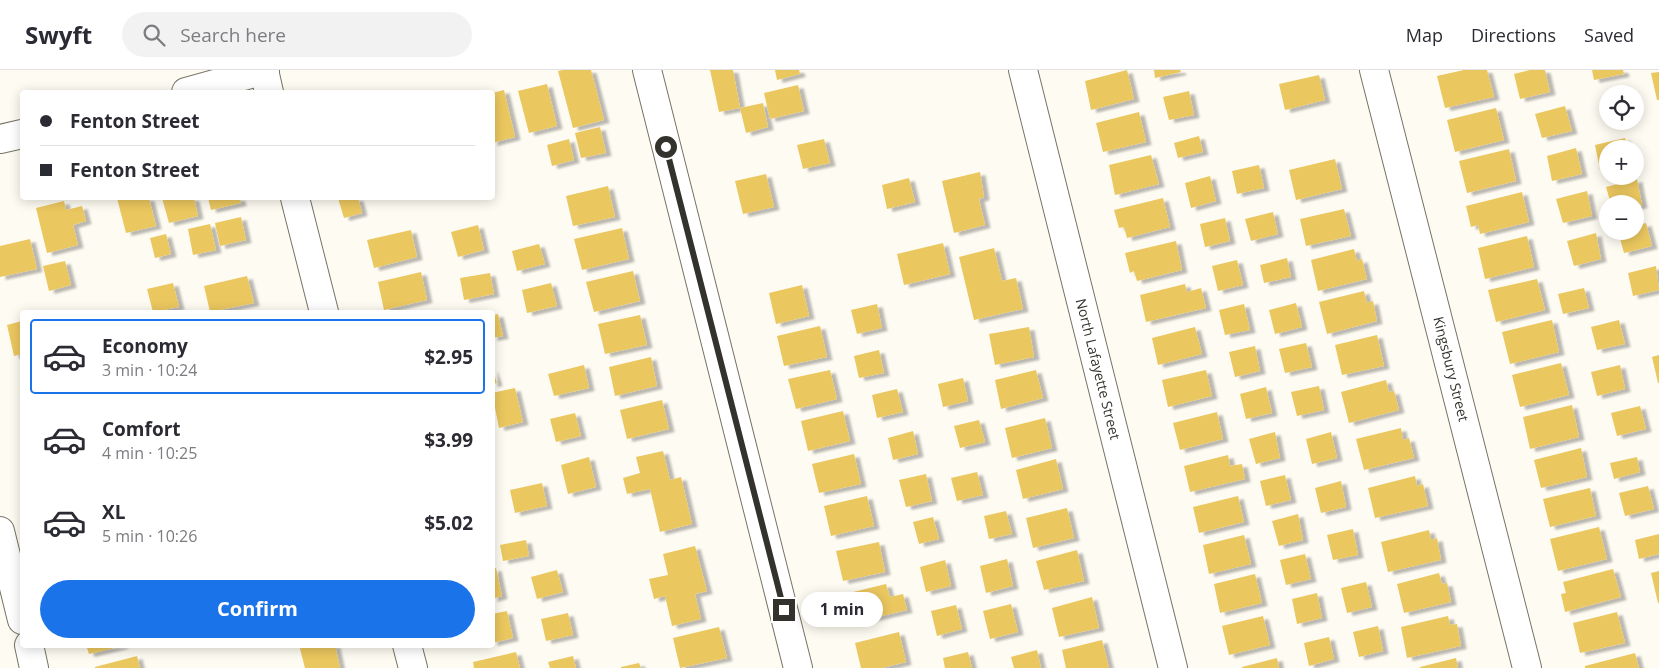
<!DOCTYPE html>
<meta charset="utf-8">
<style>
:root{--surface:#fff;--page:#f2f2f3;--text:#2b2b33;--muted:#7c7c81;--line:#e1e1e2;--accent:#1a73e8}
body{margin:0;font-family:"Open Sans",sans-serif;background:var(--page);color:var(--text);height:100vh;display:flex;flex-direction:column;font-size:19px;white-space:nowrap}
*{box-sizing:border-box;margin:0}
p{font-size:16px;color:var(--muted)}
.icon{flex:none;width:28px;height:28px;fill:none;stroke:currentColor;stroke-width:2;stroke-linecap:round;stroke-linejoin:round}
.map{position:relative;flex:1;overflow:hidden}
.drawer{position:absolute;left:20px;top:240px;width:475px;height:338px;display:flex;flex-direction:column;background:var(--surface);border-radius:5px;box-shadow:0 2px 12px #0003}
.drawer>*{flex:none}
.top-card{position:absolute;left:20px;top:20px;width:475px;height:110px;border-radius:5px;box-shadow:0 2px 12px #0003;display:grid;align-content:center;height:110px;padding:0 20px;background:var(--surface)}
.controls{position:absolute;left:1599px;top:15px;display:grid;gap:10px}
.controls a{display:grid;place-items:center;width:45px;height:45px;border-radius:50%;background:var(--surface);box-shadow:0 2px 12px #0003;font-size:25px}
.end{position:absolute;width:22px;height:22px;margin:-11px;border:6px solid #34322d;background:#fff;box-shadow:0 0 0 2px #fff}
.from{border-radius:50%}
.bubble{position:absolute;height:35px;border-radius:18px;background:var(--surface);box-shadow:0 2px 12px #0003;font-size:16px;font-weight:700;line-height:35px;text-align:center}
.top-card b{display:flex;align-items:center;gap:18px;height:48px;font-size:19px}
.top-card b+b{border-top:1px solid var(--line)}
.top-card i{width:12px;height:12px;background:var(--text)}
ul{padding:9px 0 0;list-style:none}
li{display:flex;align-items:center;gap:15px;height:75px;margin:0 10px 8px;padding:0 10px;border:2px solid transparent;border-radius:5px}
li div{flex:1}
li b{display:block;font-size:19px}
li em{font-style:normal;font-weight:700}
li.current{border-color:var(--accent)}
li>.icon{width:45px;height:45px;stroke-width:1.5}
.cta{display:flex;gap:10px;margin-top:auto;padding:10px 20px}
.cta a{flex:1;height:58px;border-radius:30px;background:var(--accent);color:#fff;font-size:20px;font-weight:700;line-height:58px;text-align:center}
header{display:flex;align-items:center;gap:30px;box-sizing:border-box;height:70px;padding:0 25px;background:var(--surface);border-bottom:1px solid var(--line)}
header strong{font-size:24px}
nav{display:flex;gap:28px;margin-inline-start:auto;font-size:18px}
.search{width:350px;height:45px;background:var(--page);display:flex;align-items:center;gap:12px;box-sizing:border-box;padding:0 18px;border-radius:28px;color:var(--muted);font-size:19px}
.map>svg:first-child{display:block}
</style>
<header>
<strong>Swyft</strong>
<div class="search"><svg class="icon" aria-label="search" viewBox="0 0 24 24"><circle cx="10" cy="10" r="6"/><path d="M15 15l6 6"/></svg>Search here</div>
<nav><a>Map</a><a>Directions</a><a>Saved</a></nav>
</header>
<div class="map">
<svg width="1659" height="598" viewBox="0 0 1659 598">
<defs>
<filter id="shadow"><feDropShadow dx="5.5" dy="3" stdDeviation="1" flood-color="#0004"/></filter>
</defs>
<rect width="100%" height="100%" fill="#fefbf2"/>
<!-- building -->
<path fill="#ebc75f" filter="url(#shadow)" d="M563,0H591L604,50L573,58L558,1Z
M710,0H733L740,38L763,33L768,57L746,63L740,38L719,42Z
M775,0H799L800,4L777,10Z
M1127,0L1134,29L1091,40L1085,11Z
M1154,0H1180L1181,2L1155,8Z
M1464,0H1487L1494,27L1445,38L1437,6Z
M1530,0H1545L1550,22L1520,29L1514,4Z
M1592,0H1623L1624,4L1594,10Z
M1659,2V30H1657L1651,3Z
M1319,5L1325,30L1285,40L1279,14Z
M547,14L557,56L529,63L518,21Z
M798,15L804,41L770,49L764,23Z
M504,20L515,67L492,73V23Z
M1189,21L1194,45L1169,50L1163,27Z
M1565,36L1572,61L1542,68L1535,44Z
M1496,38L1504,70L1455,82L1447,50Z
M1139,42L1146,72L1103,82L1096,53Z
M600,57L606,83L581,88L575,63Z
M1199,66L1203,82L1178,88L1174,73Z
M1625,68L1627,79H1608V98L1600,100L1595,75Z
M569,69L574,90L552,96L547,75Z
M824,69L830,93L803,99L797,75Z
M1576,78L1582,104L1552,111L1547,86Z
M1509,79L1516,111L1467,123L1459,91Z
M1151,85L1159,114L1115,125L1109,95Z
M1335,89L1342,119L1296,130L1289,100Z
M1259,95L1264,118L1237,124L1232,101Z
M980,102L984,127L979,129L985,155L954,163L942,111Z
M766,104L774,137L743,144L735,111Z
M1210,106L1216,131L1191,138L1185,113Z
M909,108L915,132L887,139L882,115Z
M1637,109L1642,135L1635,137V134H1611L1606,117Z
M608,116L615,147L573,156L566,126Z
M1587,121L1592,146L1563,153L1556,129Z
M1522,122L1529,152L1480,164L1478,155L1471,157L1466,136Z
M117,128H149L156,156L126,163Z
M162,128H194L198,146L169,153Z
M208,128H240L241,133L211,140Z
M338,128H358L362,143L344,148Z
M1163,128L1170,157L1127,168L1124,157L1119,158L1114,140Z
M64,131L66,140L82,136L86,151L73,155L78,175L47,183L36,138Z
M1344,139L1351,166L1306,176L1300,149Z
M1273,142L1278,164L1251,171L1245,149Z
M241,147L246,170L220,176L215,153Z
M1225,148L1230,171L1205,177L1200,154Z
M1646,153L1652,176L1624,183L1618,161H1635V156Z
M210,154L216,180L193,185L188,159Z
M478,155L484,180L458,187L451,162Z
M622,158L629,189L582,200L574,169Z
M411,160L417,187L374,198L367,170Z
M1596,163L1601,189L1574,196L1567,171Z
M166,164L171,184L155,188L150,168Z
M1527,166L1534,197L1485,209L1478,178Z
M30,169L37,199L0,207V176Z
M1176,171L1182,200L1137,211L1134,201L1130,203L1125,183Z
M943,173L950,204L904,215L897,184Z
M539,174L545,194L517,201L512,181Z
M994,178L1002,211L1016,208L1023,239L974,250L959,187Z
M1354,179L1357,191L1362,189L1367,209L1318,221L1311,190Z
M1287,188L1291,207L1264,213L1260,195Z
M1237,190L1243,215L1218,221L1212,196Z
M65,191L71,215L49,221L43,196Z
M1656,196L1659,220L1633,226L1628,203Z
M633,201L640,231L594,242L586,212Z
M421,202L427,230L384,240L378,212Z
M490,203L494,224L464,230L460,208Z
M247,206L254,233L210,242L204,216Z
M1537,209L1545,240L1496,252L1488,220Z
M173,213L179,237L153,242L147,219Z
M551,213L557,236L527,243L522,220Z
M1185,214L1187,222L1201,218L1206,238L1146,252L1140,225Z
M802,215L809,246L776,254L769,223Z
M1584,218L1589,238L1563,244L1558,224Z
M1364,221L1367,233L1373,231L1377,251L1327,264L1319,232Z
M1296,233L1302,257L1275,264L1269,240Z
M877,234L882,258L857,264L851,240Z
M1244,234L1250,260L1225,265L1219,240Z
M498,244L503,266L492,268V245Z
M640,245L647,275L605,284L598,254Z
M1552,250L1559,282L1510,294L1502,262Z
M1619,250L1625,274L1597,280L1591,257Z
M22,251V284L14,286L7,255Z
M820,256L827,287L784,296L777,266Z
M1029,257L1034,287L995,295L989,264Z
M1195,257L1202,284L1158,295L1152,268Z
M1377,265L1384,296L1342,305L1335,275Z
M1306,273L1312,297L1285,303L1279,279Z
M1255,276L1260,301L1235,307L1229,282Z
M879,280L884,303L859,308L854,286Z
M1659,285V313H1658L1652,287Z
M651,287L657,316L615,326L609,297Z
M1561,293L1569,325L1520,337L1512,305Z
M584,295L589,318L554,326L548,304Z
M1620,295L1625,319L1597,326L1591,302Z
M492,298L497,313L492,314Z
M830,300L837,329L796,339L788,309Z
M1036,300L1043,328L1001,339L995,310Z
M1206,300L1212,326L1168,337L1162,310Z
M963,308L968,331L943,337L938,314Z
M1386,310L1389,322L1394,321L1399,340L1349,353L1341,322Z
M1319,316L1324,340L1297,346L1291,322Z
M1266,317L1272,343L1246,349L1240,324Z
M515,318L523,352L499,358L492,323Z
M897,319L903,342L877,348L872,325Z
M662,330L669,359L627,369L620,340Z
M1572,335L1579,367L1530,379L1523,347Z
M1640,336L1646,359L1617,366L1611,343Z
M843,341L850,371L808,381L801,351Z
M1217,342L1223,369L1180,380L1173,353Z
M575,343L581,366L556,372L550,349Z
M1045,348L1052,378L1012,388L1005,358Z
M979,350L985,372L960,378L954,356Z
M1401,358L1403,370L1409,368L1414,388L1364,400L1356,369Z
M913,361L918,384L893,390L888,368Z
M1275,362L1280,388L1256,394L1249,369Z
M1331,362L1337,388L1312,394L1306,369Z
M1581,378L1587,407L1541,418L1534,390Z
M663,381L670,410L681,407L692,454L660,462L650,419L627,424L623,408L640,403L636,387Z
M854,384L861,414L819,423L812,394Z
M1228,385L1230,396L1242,394L1245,409L1190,422L1184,396Z
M589,387L596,417L568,424L561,395Z
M1637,387L1640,402L1614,409L1610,393Z
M1056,389L1063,419L1023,429L1016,400Z
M977,402L983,425L957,431L951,408Z
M926,404L932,431L906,437L899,410Z
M1285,405L1291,430L1266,436L1260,411Z
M1415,406L1417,416L1423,414L1428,436L1375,448L1368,418Z
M1341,411L1346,437L1321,443L1315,418Z
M542,413L547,436L515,443L510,420Z
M1648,416L1654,439L1625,446L1619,423Z
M1590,418L1596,446L1550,457L1543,429Z
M867,426L874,456L831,466L824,436Z
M1238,426L1244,452L1199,463L1193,437Z
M1067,438L1074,468L1033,478L1026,448Z
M1006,441L1012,464L989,469L984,446Z
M1298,444L1303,470L1279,476L1272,451Z
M933,447L939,469L919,474L913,452Z
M1599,457L1607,489L1558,501L1550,469Z
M1353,459L1358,485L1333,490L1327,465Z
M1429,460L1431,470L1437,468L1441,490L1388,502L1381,472Z
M1659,464V484L1639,489L1635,470Z
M1244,465L1251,494L1209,504L1203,475Z
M526,470L529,486L503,491L500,475Z
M879,472L885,502L843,511L836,481Z
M695,476L707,521L695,524L701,549L672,556L665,526L654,529L649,509L668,505L663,484Z
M1077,480L1084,511L1044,520L1036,491Z
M1305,484L1311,509L1286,515L1280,490Z
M1007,489L1013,516L986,523L980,496Z
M945,490L951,516L926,522L920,497Z
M496,498L502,526L492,529V499Z
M1613,499L1621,527L1565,542L1561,524L1566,523L1563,512Z
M557,500L563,522L537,529L531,507Z
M1659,501V533H1658L1651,503Z
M1439,503L1442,514L1447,513L1451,532L1404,543L1397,514Z
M1255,504L1262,533L1220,543L1214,514Z
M1366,512L1372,537L1347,543L1341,518Z
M886,514L890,527L903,524L907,540L852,553L845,524Z
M1317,523L1322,548L1297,554L1292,529Z
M1092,527L1099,558L1059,567L1052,538Z
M1011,534L1018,562L990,569L983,541Z
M956,535L962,559L937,566L931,541Z
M507,541L513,568L492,573V544Z
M1617,542L1625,573L1580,583L1573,553Z
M568,543L573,565L546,571L541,549Z
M1263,546L1270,575L1229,585L1222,556Z
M1448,546L1450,555L1457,554L1461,576L1407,588L1401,557Z
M1378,556L1383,581L1359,587L1353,562Z
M719,557L727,588L680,598L673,568Z
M899,562L906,592L882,598H861L855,573Z
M1329,567L1334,589L1309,596L1304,573Z
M1102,570L1109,598H1066L1062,580Z
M86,575H123V576L89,584Z
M299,575H335L340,598H305Z
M1037,580L1041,598H1014L1011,587Z
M516,582L520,598H474L473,592Z
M968,582L972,598H945L943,588Z
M1635,583L1639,598H1585V596Z
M137,586L140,598H95V597Z
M573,586L576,598H550L548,592Z
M1277,588L1279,598H1242V597Z
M1456,588L1458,598H1420V597Z
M639,593L641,598H621V597Z"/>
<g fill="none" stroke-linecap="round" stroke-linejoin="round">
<defs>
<path id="street" d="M264,0L269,22
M647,0L798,598
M1023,0L1173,598
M1374,0L1527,598
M295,128L324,242
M0,461L22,550
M29,575L34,598
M407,575L413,598"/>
<path id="secondary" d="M186,22L265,0
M0,69L22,64"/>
</defs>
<!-- street casing -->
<use href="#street" stroke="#777366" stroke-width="30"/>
<!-- secondary casing -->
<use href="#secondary" stroke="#777366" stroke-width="30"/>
<!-- street -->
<use href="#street" stroke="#fff" stroke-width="28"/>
<!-- secondary -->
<use href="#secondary" stroke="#fff" stroke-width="28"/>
</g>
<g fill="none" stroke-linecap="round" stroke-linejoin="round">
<!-- route -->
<path stroke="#34322d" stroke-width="6" d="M666,77L784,540"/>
</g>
<g text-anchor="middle" stroke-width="5" stroke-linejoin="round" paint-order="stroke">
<!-- street labels -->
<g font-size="14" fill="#34322d" stroke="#fff">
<text transform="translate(1098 299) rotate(76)" y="5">North Lafayette Street</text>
<text transform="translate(1451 299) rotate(76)" y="5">Kingsbury Street</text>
</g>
</g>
</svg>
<div class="controls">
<a><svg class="icon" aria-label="locate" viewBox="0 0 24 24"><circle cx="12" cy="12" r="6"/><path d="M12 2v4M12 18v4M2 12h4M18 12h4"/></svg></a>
<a>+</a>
<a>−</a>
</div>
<i class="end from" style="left:666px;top:77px"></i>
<i class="end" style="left:784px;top:540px"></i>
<div class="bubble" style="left:801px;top:522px;width:82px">1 min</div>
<div class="top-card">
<b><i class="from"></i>Fenton Street</b>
<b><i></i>Fenton Street</b>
</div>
<section class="drawer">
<ul>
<li class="current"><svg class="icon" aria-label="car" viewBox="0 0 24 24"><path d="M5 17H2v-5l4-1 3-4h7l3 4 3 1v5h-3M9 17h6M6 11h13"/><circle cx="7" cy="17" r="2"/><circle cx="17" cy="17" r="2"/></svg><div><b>Economy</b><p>3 min · 10:24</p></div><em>$2.95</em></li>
<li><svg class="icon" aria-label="car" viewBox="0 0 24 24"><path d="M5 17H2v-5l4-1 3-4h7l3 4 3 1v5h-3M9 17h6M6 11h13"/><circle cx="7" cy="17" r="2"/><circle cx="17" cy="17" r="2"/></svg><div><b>Comfort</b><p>4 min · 10:25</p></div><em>$3.99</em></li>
<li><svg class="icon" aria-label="car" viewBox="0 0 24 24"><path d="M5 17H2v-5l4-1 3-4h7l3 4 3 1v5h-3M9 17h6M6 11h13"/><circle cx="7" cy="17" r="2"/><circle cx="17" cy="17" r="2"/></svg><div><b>XL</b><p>5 min · 10:26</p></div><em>$5.02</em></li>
</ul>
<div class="cta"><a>Confirm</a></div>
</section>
</div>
